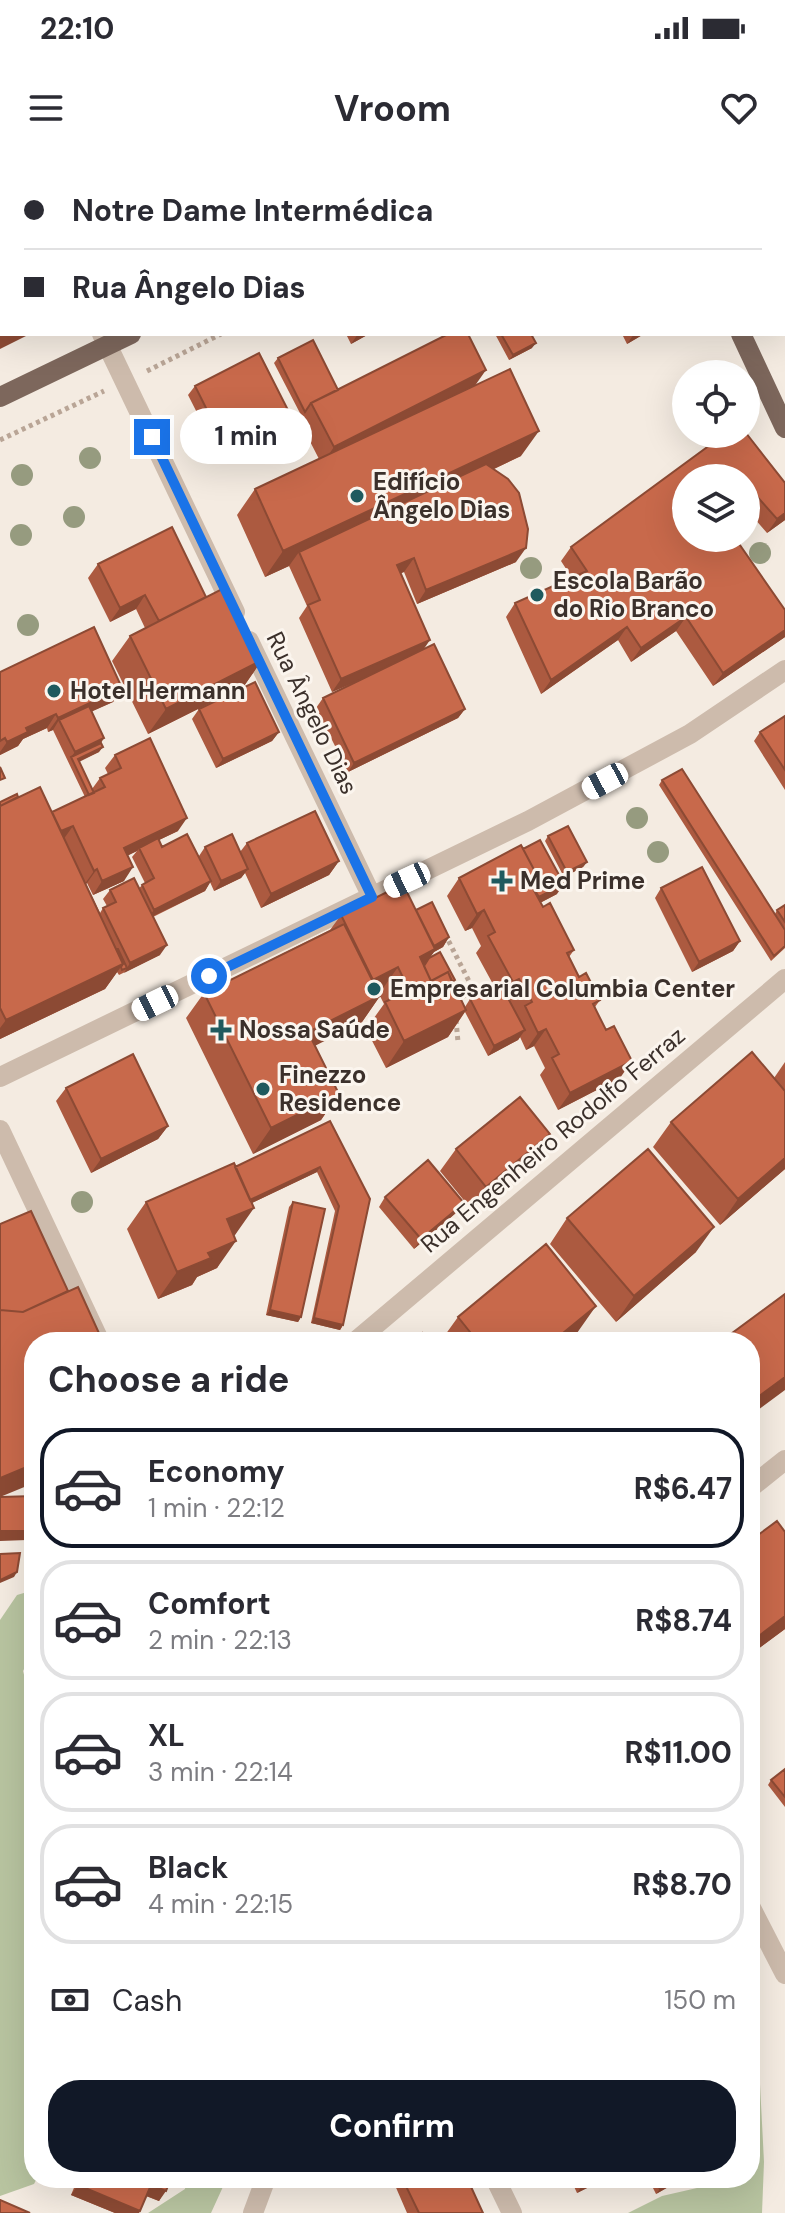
<!DOCTYPE html>
<meta charset="utf-8">
<style>
:root{--surface:#fff;--page:#f2f2f3;--text:#2b2b33;--muted:#7c7c81;--line:#e1e1e2;--accent:#111827}
body{margin:0;font-family:"DM Sans",sans-serif;background:var(--page);color:var(--text);height:100vh;display:flex;flex-direction:column;font-size:30px;white-space:nowrap}
*{box-sizing:border-box;margin:0}
p{font-size:26px;color:var(--muted)}
.icon{flex:none;width:44px;height:44px;fill:none;stroke:currentColor;stroke-width:2;stroke-linecap:round;stroke-linejoin:round}
.map{position:relative;flex:1;overflow:hidden}
.sheet{position:absolute;left:24px;top:1172px;width:736px;height:856px;display:flex;flex-direction:column;background:var(--surface);border-radius:32px;box-shadow:0 8px 32px #0002}
.sheet>*{flex:none}
.hud{position:absolute;left:0px;top:0px;width:786px;height:176px;box-shadow:0 8px 32px #0002;display:grid;align-content:center;height:176px;padding:0 24px;background:var(--surface)}
.controls{position:absolute;left:672px;top:200px;display:grid;gap:16px}
.controls a{display:grid;place-items:center;width:88px;height:88px;border-radius:50%;background:var(--surface);box-shadow:0 8px 32px #0002;font-size:40px}
.end{position:absolute;width:36px;height:36px;margin:-18px;border:10px solid #1a73e8;background:#fff;box-shadow:0 0 0 4px #fff}
.from{border-radius:50%}
.bubble{position:absolute;height:56px;border-radius:28px;background:var(--surface);box-shadow:0 8px 32px #0002;font-size:26px;font-weight:700;line-height:56px;text-align:center}
.car{position:absolute;width:24px;height:48px;margin:-24px -12px;border-radius:10px;box-shadow:0 0 6px 2px #0007;background:linear-gradient(#fff 24%,#345 0 40%,#fff 0 76%,#345 0 86%,#fff 0)}
.hud b{display:flex;align-items:center;gap:28px;height:76px;font-size:30px}
.hud b+b{border-top:2px solid var(--line)}
.hud i{width:20px;height:20px;background:var(--text)}
ul{padding:0;list-style:none}
li{display:flex;align-items:center;gap:24px;height:120px;margin:0 16px 12px;padding:0 8px;border:4px solid var(--line);border-radius:32px}
li div{flex:1}
li b{display:block;font-size:30px}
li em{font-style:normal;font-weight:700}
li.on{border-color:var(--accent)}
li>.icon{width:72px;height:72px;stroke-width:1.5}
h2{padding:0 24px;font-size:36px;line-height:96px}
.pay{display:flex;align-items:center;gap:20px;height:88px;padding:0 24px;font-size:30px}
.pay p{margin-inline-start:auto}
.cta{display:flex;gap:16px;margin-top:auto;padding:16px 24px}
.cta a{flex:1;height:92px;border-radius:32px;background:var(--accent);color:#fff;font-size:32px;font-weight:700;line-height:92px;text-align:center}
.status{display:flex;justify-content:space-between;align-items:center;height:56px;padding:0 40px;background:var(--surface);direction:ltr}
.status svg{height:22px;fill:currentColor}
header{display:flex;justify-content:space-between;align-items:center;height:104px;padding:0 24px;background:var(--surface);font-size:36px;font-weight:700}
.map>svg:first-child{display:block}
</style>
<div class="status"><b>22:10</b><svg viewBox="0 0 49 12"><path d="M0 12V9h3v3zM5 12V6h3v6zM10 12V3h3v9zM15 12V0h3v12zM26 1h20v11H26zM47 4h2v5h-2z"/></svg></div>
<header><svg class="icon" aria-label="menu" viewBox="0 0 24 24"><path d="M4 6h16M4 12h16M4 18h16"/></svg>Vroom<svg class="icon" aria-label="heart" viewBox="0 0 24 24"><path d="M12 20l-8-8c-3-5 5-10 8-4 3-6 11-1 8 4z"/></svg></header>
<div class="map">
<svg width="785" height="2053" viewBox="0 0 785 2053">
<rect width="100%" height="100%" fill="#f4ebe1"/>
<!-- green -->
<path fill="#b8c4a0" d="M34,1430V1490L23,1511L34,1552V2018H37L34,2024L0,2036V1460L17,1435Z
M750,1911L760,1924L764,2002L762,2053H628L662,2036L697,2028L698,2018H750Z
M186,2018H227L211,2053H148L185,2029Z"/>
<g fill="none" stroke-linecap="round" stroke-linejoin="round">
<!-- path -->
<path stroke="#b9a596" stroke-width="5" stroke-dasharray="4 4" stroke-linecap="butt" d="M539,2L542,0
M147,211L221,174
M0,280L104,231
M445,774L474,831L458,839
M456,860L458,882"/>
<!-- minor -->
<path stroke="#cdbbac" stroke-width="20" d="M102,174L235,452
M249,481L372,737
M0,917L528,661L690,574L785,510
M0,970L100,1182
M355,1182L785,819
M750,1328L785,1300
M750,1746L785,1814
M495,2018L512,2053
M253,2053L266,2018"/>
<!-- major -->
<path stroke="#7d675c" stroke-width="20" d="M658,0L659,2
M468,2L471,0
M741,174L785,268
M0,237L131,174"/>
</g>
<!-- trees -->
<g fill="#969b7f">
<circle cx="90" cy="298" r="11"/>
<circle cx="22" cy="315" r="11"/>
<circle cx="74" cy="357" r="11"/>
<circle cx="21" cy="375" r="11"/>
<circle cx="760" cy="393" r="11"/>
<circle cx="531" cy="408" r="11"/>
<circle cx="28" cy="465" r="11"/>
<circle cx="637" cy="658" r="11"/>
<circle cx="658" cy="692" r="11"/>
<circle cx="82" cy="1042" r="11"/>
</g>
<!-- wall -->
<path fill="#ac5a40" fill-rule="evenodd" d="M695,0H785L784,2H696Z
M784,18H785V115L784,114Z
M785,143V176L783,174Z
M346,174H369L351,184Z
M495,174H531L532,188L509,200Z
M622,174H644L627,184Z
M278,198L338,230L475,225L521,296L494,309L516,402L417,444L404,412L401,413L424,489L465,549L458,558L348,612L316,548L323,538L356,522L332,532L299,458L307,446L289,406L265,417L237,355L255,329L319,299L299,260L302,257L274,203Z
M195,226L283,263L219,296L188,235Z
M746,273L785,323V360L767,373L746,349V318H686V378H735L785,450V477L713,526L676,471L631,502L618,480L541,534L506,457L515,443L572,418L561,401L571,387L725,274H746Z
M98,404L206,437L262,500L244,526L148,574L112,501L130,476L145,468L136,449L110,462L88,418Z
M0,512L122,528L113,542L92,551L101,583L99,592L79,601L92,629L100,618L108,614L105,608L115,595L178,671L159,680L162,687L199,696L205,687L240,692L247,683L339,701L329,715L261,748L245,713L241,718L214,731L210,722L205,731L153,757L160,795L119,815L117,812L105,829L0,879V642L18,637L52,652L85,637L53,570L48,572L47,568L23,579L18,586L0,595ZM137,691L132,697L145,723L139,728L110,730L103,739L107,746L103,748L100,753L86,724L87,723L93,735L124,721L128,695Z
M199,549L279,572L272,581L216,608L192,559Z
M785,556V630L754,581L760,572Z
M662,620L775,754L777,750L785,745V788L771,801L659,625Z
M548,676L587,702L583,707L564,717L545,681Z
M459,718L557,734L540,743L574,790L569,797L579,817L600,840L595,847L620,918L558,950L540,915L545,908L534,886L526,890L520,877L518,880L488,896L465,852L448,877L386,908L366,869L384,844L379,834L380,836L362,862L315,885L339,934L321,960L253,994L186,858L204,833L330,770L341,755L416,750L449,777L443,787L434,792L429,798L453,823L465,847L470,839L494,826L476,793L481,786L472,768L465,771L447,736Z
M661,728L740,781L733,791L692,812L655,738Z
M785,902V1009L720,1065L653,987L671,962L774,918Z
M66,928L168,966L158,979L91,1013L56,941Z
M330,961L370,1039L343,1165L340,1170L311,1163L335,1051L317,1012L252,1043L217,1108L197,1117L192,1125L158,1139L127,1069L146,1042L235,1007Z
M456,989L535,996L471,1049L440,1011Z
M385,1037L464,1043L457,1052L414,1089L379,1047Z
M293,1042L301,1157L298,1162L266,1155L289,1047Z
M567,1058L696,1092L616,1162L550,1084Z
M458,1157L577,1173L566,1182H440Z
M785,1372V1469L750,1495V1381Z
M785,1609V1647L768,1625L771,1620Z
M78,2018H171L159,2041L146,2036L139,2053H115L71,2035Z
M386,2018H467L483,2053H407L394,2023L390,2025Z
M570,2018H607L577,2033Z
M648,2018H684L656,2034Z"/>
<!-- shaded-wall -->
<path fill="#8c4a34" d="M2,172V174H30L0,189V173Z
M358,174H369L351,184Z
M634,174H644L627,184Z
M536,183L532,188L509,200L513,195Z
M486,210L474,227L322,304L334,287Z
M290,254L283,263L219,296L225,286Z
M539,271L521,296L302,399L299,392L289,406L265,417L283,391Z
M785,353V360L767,373L777,359Z
M526,388L516,402L417,444L426,430Z
M414,398L404,412L388,418L397,405Z
M145,435L136,449L110,462L120,448Z
M686,457L676,471L631,502L641,488Z
M627,467L618,480L541,534L551,520Z
M785,470V477L713,526L723,513Z
M430,480L421,493L332,532L341,519Z
M262,500L244,526L148,574L166,549Z
M122,528L113,542L62,565L59,560L53,570L48,572L58,558Z
M465,549L458,558L348,612L354,603Z
M56,554L47,568L23,579L18,586L0,595V592L7,582L26,568Z
M279,572L272,581L216,608L223,599Z
M104,578L98,588L71,597L75,592Z
M103,587L99,592L75,604L78,599Z
M187,658L178,671L140,689L139,688L137,691L115,702L124,688Z
M73,666L63,680L50,677Z
M339,701L329,715L261,748L271,734Z
M587,702L583,707L564,717L567,712Z
M133,707L124,721L93,735L102,721Z
M97,709L87,723L84,725L94,711Z
M248,709L241,718L214,731L221,721Z
M211,721L205,731L147,759L154,750Z
M564,724L557,734L532,747L539,737Z
M484,750L472,768L465,771L477,754Z
M449,777L443,787L434,792L417,816L405,822L422,791Z
M740,781L733,791L692,812L699,802Z
M167,785L160,795L124,813L130,803Z
M123,804L105,829L0,879V868L6,860Z
M398,807L379,834L354,847L373,820Z
M519,819L507,836L501,840L513,822Z
M380,836L362,862L291,898L308,872Z
M466,850L448,877L386,908L404,881Z
M546,869L534,886L526,890L538,873Z
M525,870L518,880L488,896L494,886Z
M632,901L620,918L558,950L570,933Z
M339,934L321,960L253,994L271,968Z
M168,966L158,979L91,1013L101,999Z
M550,974L535,996L471,1049L486,1027Z
M785,998V1009L720,1065L738,1039Z
M320,1007L317,1012L231,1053L235,1048Z
M464,1043L457,1052L414,1089L421,1079Z
M254,1048L235,1075L208,1086L227,1059Z
M714,1067L696,1092L616,1162L634,1136Z
M236,1081L217,1108L197,1117L192,1125L158,1139L177,1112L208,1093Z
M596,1146L577,1173L566,1182H552Z
M270,1150L301,1157L298,1162L266,1155Z
M314,1158L343,1165L340,1170L311,1163Z
M785,1217V1230L750,1256V1243Z
M34,1304V1323L0,1337V1318Z
M0,1371H34L27,1380L0,1381Z
M17,1412L14,1417L0,1423V1420Z
M785,1456V1469L750,1495V1486L755,1479Z
M594,2018H607L577,2033L584,2023Z
M678,2018H684L656,2034L660,2029Z
M78,2025L140,2051L139,2053H115L71,2035Z
M151,2025L166,2031L159,2041L144,2035Z"/>
<!-- building -->
<path fill="#c8694b" stroke="#8c4a34" stroke-width="2" d="M0,0H23L24,2H2V13L0,14Z
M549,0H599L600,2H550Z
M599,0H634L635,2H600Z
M714,0H785V3L784,4V2H715Z
M2,13V111L0,112V14Z
M784,18H785V62L784,61Z
M2,111V172L0,173V112Z
M448,174H468L486,210L334,287L311,243Z
M501,174H531L536,183L513,195Z
M313,180L338,230L311,243L305,252L278,198Z
M259,193L290,254L225,286L195,226Z
M510,209L539,271L283,391L255,329Z
M746,273L785,323V353L777,359L754,333L746,339V318H686V378H735L785,450V470L723,513L686,457L641,488L627,467L551,520L515,443L587,411L571,387L725,274H746Z
M486,304L508,319L519,333L528,369L526,388L426,430L414,398L397,405L430,480L341,519L308,445L320,440L299,392Z
M172,367L206,437L159,461L145,435L120,448L98,404Z
M226,427L262,500L166,549L130,476Z
M94,467L122,528L58,558L56,554L26,568L28,572L7,582L5,578L0,581V512Z
M434,484L465,549L354,603L323,538Z
M255,522L279,572L223,599L199,549Z
M89,546L104,578L75,592L59,560Z
M785,556V610L760,572Z
M150,578L187,658L124,688L133,707L102,721L97,709L94,711L73,666L61,671L52,652L105,627L100,618L121,608L115,595Z
M101,583L103,587L78,599L94,633L89,635L71,597Z
M0,607L5,618L0,620Z
M682,609L785,770V786L774,796L662,620Z
M40,627L123,804L6,860L0,848V646Z
M17,634L18,637L0,646V642Z
M315,651L339,701L271,734L247,683Z
M568,666L587,702L567,712L548,676Z
M187,674L211,721L154,750L142,725L154,718L139,688L158,678L162,687Z
M232,674L248,709L221,721L205,687Z
M540,680L564,724L539,737L534,729L540,721L523,689Z
M521,685L540,721L531,725L543,747L550,743L574,790L567,793L579,817L586,813L600,840L593,844L606,870L614,866L632,901L570,933L552,898L559,894L546,869L538,873L525,846L532,842L519,819L513,822L488,776L495,772L484,750L477,754L459,718Z
M702,707L740,781L699,802L661,728Z
M134,718L167,785L130,803L103,748L116,742L110,730Z
M403,724L435,789L420,797L431,821L448,812L466,850L404,881L385,842L409,830L398,807L373,820L341,755Z
M432,742L449,777L434,786L416,750Z
M785,745V762L777,750Z
M344,764L380,836L308,872L339,934L271,968L204,833Z
M117,789H118L127,808L122,810L121,807L123,804Z
M440,792L455,820L452,822L448,812L431,821L424,806L429,798Z
M500,823L525,870L494,886L470,839Z
M752,892L785,931V998L738,1039L671,962Z
M133,894L168,966L101,999L66,928Z
M520,937L550,974L486,1027L456,989Z
M330,961L370,1039L343,1165L314,1158L339,1046L320,1007L250,1040L235,1007Z
M648,989L714,1067L634,1136L567,1058Z
M428,1000L464,1043L421,1079L385,1037Z
M234,1003L254,1048L227,1059L236,1081L208,1093L211,1098L177,1112L146,1042Z
M293,1042L325,1049L301,1157L270,1150Z
M31,1051L68,1131L23,1152L0,1150V1064Z
M546,1084L596,1146L552,1182H478L458,1157Z
M78,1127L103,1182H34V1304L0,1318V1150L23,1152Z
M785,1134V1217L750,1243V1182H720Z
M422,1173L426,1182H411Z
M34,1336V1371H0V1337Z
M777,1361L785,1372V1456L755,1479L750,1473V1381Z
M20,1393L17,1412L0,1420V1394Z
M785,1609V1637L771,1620Z
M81,2018H171L166,2031L151,2025L140,2051L78,2025Z
M402,2018H467L483,2053H419Z
M581,2018H594L584,2023Z
M654,2018H678L660,2029Z
M0,2040L30,2053H0Z"/>
<g fill="none" stroke-linecap="round" stroke-linejoin="round">
<!-- route -->
<path stroke="#1a73e8" stroke-width="10" d="M152,277L372,737L209,816"/>
</g>
<!-- markers -->
<g fill="#1f5a5e" stroke="#fbf5ee" stroke-width="3">
<circle cx="357" cy="336" r="8"/>
<circle cx="537" cy="435" r="8"/>
<circle cx="54" cy="531" r="8"/>
<path d="M498 709h8v8h8v8h-8v8h-8v-8h-8v-8h8z"/>
<circle cx="374" cy="829" r="8"/>
<path d="M217 858h8v8h8v8h-8v8h-8v-8h-8v-8h8z"/>
<circle cx="263" cy="929" r="8"/>
</g>
<g text-anchor="middle" stroke-width="6" stroke-linejoin="round" paint-order="stroke">
<!-- poi labels -->
<g font-size="24" font-weight="bold" fill="#3b302b" stroke="#fbf5ee" text-anchor="start">
<text x="373" y="330">Edifício<tspan x="373" dy="28">Ângelo Dias</tspan></text>
<text x="553" y="429">Escola Barão<tspan x="553" dy="28">do Rio Branco</tspan></text>
<text x="70" y="539">Hotel Hermann</text>
<text x="520" y="729">Med Prime</text>
<text x="390" y="837">Empresarial Columbia Center</text>
<text x="239" y="878">Nossa Saúde</text>
<text x="279" y="923">Finezzo<tspan x="279" dy="28">Residence</tspan></text>
</g>
<!-- street labels -->
<g font-size="24" fill="#3b302b" stroke="#fbf5ee">
<text transform="translate(312 553) rotate(64)" y="8">Rua Ângelo Dias</text>
<text transform="translate(553 980) rotate(-40)" y="8">Rua Engenheiro Rodolfo Ferraz</text>
</g>
</g>
</svg>
<div class="controls">
<a><svg class="icon" aria-label="locate" viewBox="0 0 24 24"><circle cx="12" cy="12" r="6"/><path d="M12 2v4M12 18v4M2 12h4M18 12h4"/></svg></a>
<a><svg class="icon" aria-label="layers" viewBox="0 0 24 24"><path d="M12 4l9 5-9 5-9-5zM3 14l9 5 9-5"/></svg></a>
</div>
<i class="end from" style="left:209px;top:816px"></i>
<i class="end" style="left:152px;top:277px"></i>
<div class="bubble" style="left:180px;top:248px;width:132px">1 min</div>
<i class="car" style="left:605px;top:621px;rotate:242deg"></i>
<i class="car" style="left:407px;top:720px;rotate:245deg"></i>
<i class="car" style="left:155px;top:843px;rotate:244deg"></i>
<div class="hud">
<b><i class="from"></i>Notre Dame Intermédica</b>
<b><i></i>Rua Ângelo Dias</b>
</div>
<section class="sheet">
<h2>Choose a ride</h2>
<ul>
<li class="on"><svg class="icon" aria-label="car" viewBox="0 0 24 24"><path d="M5 17H2v-5l4-1 3-4h7l3 4 3 1v5h-3M9 17h6M6 11h13"/><circle cx="7" cy="17" r="2"/><circle cx="17" cy="17" r="2"/></svg><div><b>Economy</b><p>1 min · 22:12</p></div><em>R$6.47</em></li>
<li><svg class="icon" aria-label="car" viewBox="0 0 24 24"><path d="M5 17H2v-5l4-1 3-4h7l3 4 3 1v5h-3M9 17h6M6 11h13"/><circle cx="7" cy="17" r="2"/><circle cx="17" cy="17" r="2"/></svg><div><b>Comfort</b><p>2 min · 22:13</p></div><em>R$8.74</em></li>
<li><svg class="icon" aria-label="car" viewBox="0 0 24 24"><path d="M5 17H2v-5l4-1 3-4h7l3 4 3 1v5h-3M9 17h6M6 11h13"/><circle cx="7" cy="17" r="2"/><circle cx="17" cy="17" r="2"/></svg><div><b>XL</b><p>3 min · 22:14</p></div><em>R$11.00</em></li>
<li><svg class="icon" aria-label="car" viewBox="0 0 24 24"><path d="M5 17H2v-5l4-1 3-4h7l3 4 3 1v5h-3M9 17h6M6 11h13"/><circle cx="7" cy="17" r="2"/><circle cx="17" cy="17" r="2"/></svg><div><b>Black</b><p>4 min · 22:15</p></div><em>R$8.70</em></li>
</ul>
<div class="pay"><svg class="icon" aria-label="cash" viewBox="0 0 24 24"><path d="M3 7h18v10H3z"/><circle cx="12" cy="12" r="2"/></svg>Cash<p>150 m</p></div>
<div class="cta"><a>Confirm</a></div>
</section>
</div>
